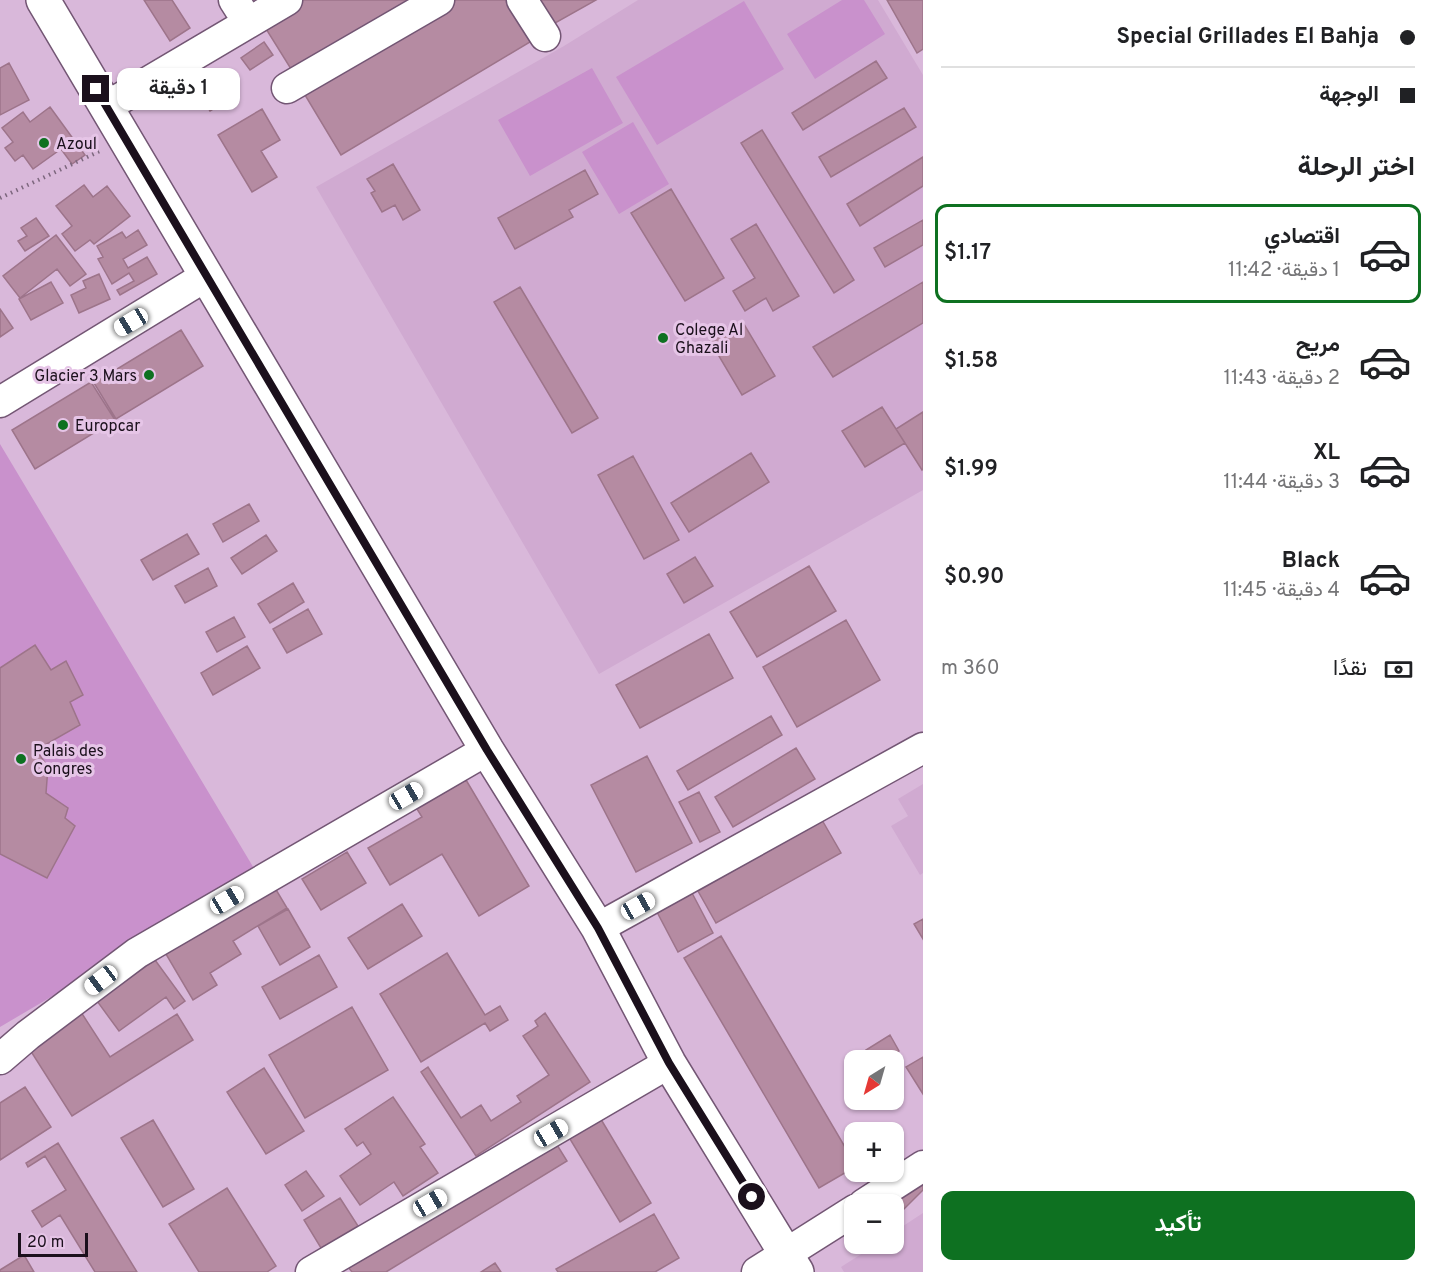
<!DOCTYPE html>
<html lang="ar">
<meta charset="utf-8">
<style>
:root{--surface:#fff;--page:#f6f6f6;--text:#202124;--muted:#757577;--line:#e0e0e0;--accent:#0e7121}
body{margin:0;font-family:Overpass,Vazirmatn,sans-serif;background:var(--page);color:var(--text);direction:rtl;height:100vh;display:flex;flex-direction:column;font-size:22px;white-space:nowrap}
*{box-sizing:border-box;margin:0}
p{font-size:20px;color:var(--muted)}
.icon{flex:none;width:33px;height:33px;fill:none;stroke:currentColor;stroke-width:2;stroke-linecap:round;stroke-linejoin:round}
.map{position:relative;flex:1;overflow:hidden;direction:ltr}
.drawer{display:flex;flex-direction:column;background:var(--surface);width:510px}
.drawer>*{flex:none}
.top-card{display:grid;align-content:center;height:132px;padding:0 18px;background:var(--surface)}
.needle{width:39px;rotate:217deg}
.tools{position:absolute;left:844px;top:1050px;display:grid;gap:12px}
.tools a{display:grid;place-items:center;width:60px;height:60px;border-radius:12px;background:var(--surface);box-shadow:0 2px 4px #0004;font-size:30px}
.scale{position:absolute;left:18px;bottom:15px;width:70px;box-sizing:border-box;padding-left:6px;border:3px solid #1b101c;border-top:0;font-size:16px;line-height:21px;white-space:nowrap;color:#1b101c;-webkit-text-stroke:4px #e6c5e7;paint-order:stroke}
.end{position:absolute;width:27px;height:27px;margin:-14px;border:8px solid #1b101c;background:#fff;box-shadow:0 0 0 3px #fff}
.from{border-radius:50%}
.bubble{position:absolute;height:42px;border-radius:12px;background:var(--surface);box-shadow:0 2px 4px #0004;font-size:20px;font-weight:600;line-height:42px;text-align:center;direction:rtl}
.car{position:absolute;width:18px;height:36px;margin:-18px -9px;border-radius:8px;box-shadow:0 0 4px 2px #0007;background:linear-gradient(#fff 24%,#345 0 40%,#fff 0 76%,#345 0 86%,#fff 0)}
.top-card b{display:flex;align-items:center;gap:21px;height:57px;font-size:22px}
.top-card b+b{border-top:2px solid var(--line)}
.top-card i{width:15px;height:15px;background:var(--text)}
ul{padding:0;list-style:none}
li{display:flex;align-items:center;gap:18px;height:99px;margin:0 12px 9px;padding:0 6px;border:3px solid transparent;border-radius:12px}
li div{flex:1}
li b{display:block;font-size:22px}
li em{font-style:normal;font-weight:600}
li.selected{border-color:var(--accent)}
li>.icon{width:54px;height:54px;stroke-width:1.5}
h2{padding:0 18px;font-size:27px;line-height:72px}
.pay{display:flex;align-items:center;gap:15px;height:66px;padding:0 18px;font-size:22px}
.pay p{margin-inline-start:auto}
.primary-button{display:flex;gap:12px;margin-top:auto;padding:12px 18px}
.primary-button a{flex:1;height:69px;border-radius:12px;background:var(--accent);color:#fff;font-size:24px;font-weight:600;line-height:69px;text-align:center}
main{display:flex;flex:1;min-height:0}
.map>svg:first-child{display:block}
</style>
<main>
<section class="drawer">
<div class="top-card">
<b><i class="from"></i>Special Grillades El Bahja</b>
<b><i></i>الوجهة</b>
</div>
<h2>اختر الرحلة</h2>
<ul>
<li class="selected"><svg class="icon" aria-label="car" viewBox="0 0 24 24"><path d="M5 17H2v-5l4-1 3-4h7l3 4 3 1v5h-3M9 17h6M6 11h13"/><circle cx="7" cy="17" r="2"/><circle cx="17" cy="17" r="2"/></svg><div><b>اقتصادي</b><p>1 دقيقة · 11:42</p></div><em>$1.17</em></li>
<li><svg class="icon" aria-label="car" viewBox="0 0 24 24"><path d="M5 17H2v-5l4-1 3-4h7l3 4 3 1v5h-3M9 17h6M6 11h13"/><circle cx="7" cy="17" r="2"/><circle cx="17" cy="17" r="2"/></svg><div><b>مريح</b><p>2 دقيقة · 11:43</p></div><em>$1.58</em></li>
<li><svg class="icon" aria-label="car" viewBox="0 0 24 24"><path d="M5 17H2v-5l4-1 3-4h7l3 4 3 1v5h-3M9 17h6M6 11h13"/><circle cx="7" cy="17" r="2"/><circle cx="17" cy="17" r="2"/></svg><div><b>XL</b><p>3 دقيقة · 11:44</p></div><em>$1.99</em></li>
<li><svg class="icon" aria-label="car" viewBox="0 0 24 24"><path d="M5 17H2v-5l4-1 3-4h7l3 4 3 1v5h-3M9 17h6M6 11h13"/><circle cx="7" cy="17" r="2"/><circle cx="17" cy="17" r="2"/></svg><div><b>Black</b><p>4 دقيقة · 11:45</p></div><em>$0.90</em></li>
</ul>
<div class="pay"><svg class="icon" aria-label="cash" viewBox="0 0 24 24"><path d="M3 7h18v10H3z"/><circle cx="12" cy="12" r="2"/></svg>نقدًا<p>360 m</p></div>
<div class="primary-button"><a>تأكيد</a></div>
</section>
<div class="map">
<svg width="923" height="1272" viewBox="0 0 923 1272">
<rect width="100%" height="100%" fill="#d9b8da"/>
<!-- built -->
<path fill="#d0aad1" d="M638,0H878L923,75V490L599,674L316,187L564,46Z
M923,784V873L920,875L891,826L908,816L898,799Z
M923,1213V1272H844L841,1267L877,1244H894V1232Z"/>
<!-- green -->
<path fill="#c991cc" d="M842,0H864L885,34L815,79L787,34Z
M744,1L784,69L657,145L616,77Z
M592,68L623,123L530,176L498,120Z
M633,122L669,184L619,214L582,152Z
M0,444L258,875L0,1027Z"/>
<!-- building -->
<path fill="#b58ba2" stroke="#9d748a" stroke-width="1.5" d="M144,0H172L190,28L170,41Z
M302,0H422L296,77L263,24Z
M452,0H518L540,36L341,155L302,90Z
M533,0H596L548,27Z
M887,0H923V49L917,53Z
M264,42L273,55L250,70L241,58Z
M876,61L887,78L803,130L792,113Z
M9,63L29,100L0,115V68Z
M209,69L228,100L210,111L191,80Z
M50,107L85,155L72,164L61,149L33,169L23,155L15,161L5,148L13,142L2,128L23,112L30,122Z
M904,108L916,127L831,177L819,157Z
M262,109L280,140L261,151L277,177L252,192L218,135Z
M762,130L854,280L834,293L741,143Z
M923,157V186L860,226L847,204Z
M393,164L420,210L403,220L395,205L382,212L371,193L375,191L367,179Z
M585,170L598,194L569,210L573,217L515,249L498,218Z
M84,185L93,197L107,186L130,216L94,244L90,240L75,251L62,234L72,226L56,206Z
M671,189L724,278L685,301L631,213Z
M36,218L49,236L25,251L18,241L27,236L21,228Z
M923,220V245L885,267L874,248Z
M756,224L799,296L773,311L766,298L745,311L733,291L755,278L731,239Z
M138,230L147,245L123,259L128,268L147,257L157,274L120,295L117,290L134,281L129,273L112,284L98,259L103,257L97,246L122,232L126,238Z
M56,235L86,274L70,286L57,269L20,298L3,276Z
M99,274L110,299L79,313L71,295L86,288L83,281Z
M51,282L63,303L31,320L19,299Z
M923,282V323L833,377L813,347Z
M520,287L598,418L572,433L494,302Z
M0,309L13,328L0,337Z
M742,321L775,376L742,395L710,341Z
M181,330L203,366L116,419L94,383Z
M91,382L115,420L35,469L12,430Z
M882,407L905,443L865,467L842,431Z
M923,412V469L922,470L896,429Z
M751,453L769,482L689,532L671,503Z
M633,456L679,540L644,559L598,475Z
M249,504L259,521L223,542L213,524Z
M187,534L199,554L153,580L141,560Z
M266,535L277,551L242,574L231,558Z
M695,557L713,586L684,603L667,574Z
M809,566L836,611L757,657L730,612Z
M208,568L217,586L185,603L175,586Z
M293,583L304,602L270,623L258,604Z
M308,609L322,634L287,653L273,629Z
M234,617L245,637L217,652L206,632Z
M846,620L880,680L797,727L763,667Z
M709,634L733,678L640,728L616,685Z
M35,645L51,670L66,661L83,695L70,702L80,725L36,750L48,767L46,793L68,808L65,818L75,826L47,878L0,854V668Z
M247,646L260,668L213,695L201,673Z
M771,716L782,735L688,790L677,771Z
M796,748L815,779L733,827L715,797Z
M647,756L692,843L636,872L591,785Z
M466,780L529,886L479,916L442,854L390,885L368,848L422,817L417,809Z
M699,792L720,832L700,842L679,802Z
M822,820L841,853L716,923L698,891Z
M347,852L366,883L321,910L302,879Z
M272,883L287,908L233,941L241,954L210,973L217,985L193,1000L163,949Z
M692,893L713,933L678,952L657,912Z
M402,904L422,936L368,969L348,938Z
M288,909L310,947L280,965L258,926Z
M923,919V939L914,924Z
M721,936L855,1164V1167L819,1188L684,958Z
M447,953L485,1015L500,1006L508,1020L490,1031L485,1023L421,1062L380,994Z
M319,955L337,987L280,1019L262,987Z
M155,960L185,1001L174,1009L166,997L119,1031L97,1001Z
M352,1007L388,1070L305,1118L269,1055Z
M79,1009L110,1057L177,1014L193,1040L72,1116L25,1042Z
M545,1013L590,1082L476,1156L421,1072L428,1067L461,1118L481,1105L491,1121L521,1102L517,1096L549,1075L523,1036L538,1026L535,1021Z
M890,1035L899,1051L884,1060H873L866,1050Z
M923,1057V1094L906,1067Z
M264,1068L304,1131L266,1154L227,1092Z
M25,1087L51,1127L0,1160V1103Z
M393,1097L425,1144L420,1147L438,1173L403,1196L394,1182L360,1205L340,1176L371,1154L363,1142L357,1146L345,1129Z
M599,1116L651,1203L620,1222L567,1134Z
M153,1120L194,1189L163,1207L121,1138Z
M554,1140L567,1161L386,1272H352L348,1267Z
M58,1143L137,1272H95L60,1215L42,1227L32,1211L66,1190L45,1156L28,1167L26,1163Z
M306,1171L324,1196L302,1211L285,1185Z
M923,1183V1190L894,1219V1204H888Z
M227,1188L276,1266L267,1272H199L169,1224Z
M340,1198L358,1226L321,1248L304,1220Z
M654,1214L679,1258L655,1272H558L556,1269Z
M855,1225V1240L848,1229Z
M857,1244H868L861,1250Z
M24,1255L34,1272H0V1270Z
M495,1263L501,1272H481Z"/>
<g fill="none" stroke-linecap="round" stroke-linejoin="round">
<defs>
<path id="minor" d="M234,0L248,22
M522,0L545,36
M287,88L439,0
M106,107L287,0
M0,402L206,276
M598,928L923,748
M0,1059L28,1035L137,953L487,750
M864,1204L923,1166
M311,1272L669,1063
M757,1272L855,1210"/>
<path id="major" d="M43,0L487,750L598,928L669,1063L797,1272"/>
</defs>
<!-- minor casing -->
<use href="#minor" stroke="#735674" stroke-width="33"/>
<!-- major casing -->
<use href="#major" stroke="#735674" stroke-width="36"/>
<!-- path -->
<path stroke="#7d677e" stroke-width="4" stroke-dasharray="1.5 4.5" stroke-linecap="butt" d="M0,198L100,151"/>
<!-- minor -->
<use href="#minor" stroke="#fff" stroke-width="30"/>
<!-- major -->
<use href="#major" stroke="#fff" stroke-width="33"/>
</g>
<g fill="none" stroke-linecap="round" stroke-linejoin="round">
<!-- route -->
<path stroke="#1b101c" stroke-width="8" d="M96,89L487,750L598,928L669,1063L752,1197"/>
</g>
<!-- markers -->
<g fill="#0e7121" stroke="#e6c5e7" stroke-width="2">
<circle cx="44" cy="143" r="6"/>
<circle cx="663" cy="338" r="6"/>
<circle cx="149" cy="375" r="6"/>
<circle cx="63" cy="425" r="6"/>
<circle cx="21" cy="759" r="6"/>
</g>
<g text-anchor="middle" stroke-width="6" stroke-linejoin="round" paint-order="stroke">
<!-- poi labels -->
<g font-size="16" fill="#1b101c" stroke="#e6c5e7" text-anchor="start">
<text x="56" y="149">Azoul</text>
<text x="675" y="335">Colege Al<tspan x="675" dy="18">Ghazali</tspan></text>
<text x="137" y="381" text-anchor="end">Glacier 3 Mars</text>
<text x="75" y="431">Europcar</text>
<text x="33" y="756">Palais des<tspan x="33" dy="18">Congres</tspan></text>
</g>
</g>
</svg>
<div class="tools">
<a><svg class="needle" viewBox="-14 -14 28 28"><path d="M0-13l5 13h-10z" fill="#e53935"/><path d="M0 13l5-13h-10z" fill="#757577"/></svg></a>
<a>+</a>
<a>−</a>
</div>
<div class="scale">20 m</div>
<i class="end from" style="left:752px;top:1197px"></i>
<i class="end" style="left:96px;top:89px"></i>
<div class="bubble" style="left:117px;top:68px;width:123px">1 دقيقة</div>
<i class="car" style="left:131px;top:322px;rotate:239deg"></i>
<i class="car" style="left:406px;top:796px;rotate:60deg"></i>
<i class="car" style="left:227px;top:900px;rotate:59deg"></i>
<i class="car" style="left:638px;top:906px;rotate:61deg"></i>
<i class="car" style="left:101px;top:980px;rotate:233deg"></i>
<i class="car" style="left:551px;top:1133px;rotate:60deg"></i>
<i class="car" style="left:430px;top:1203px;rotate:60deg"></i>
</div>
</main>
